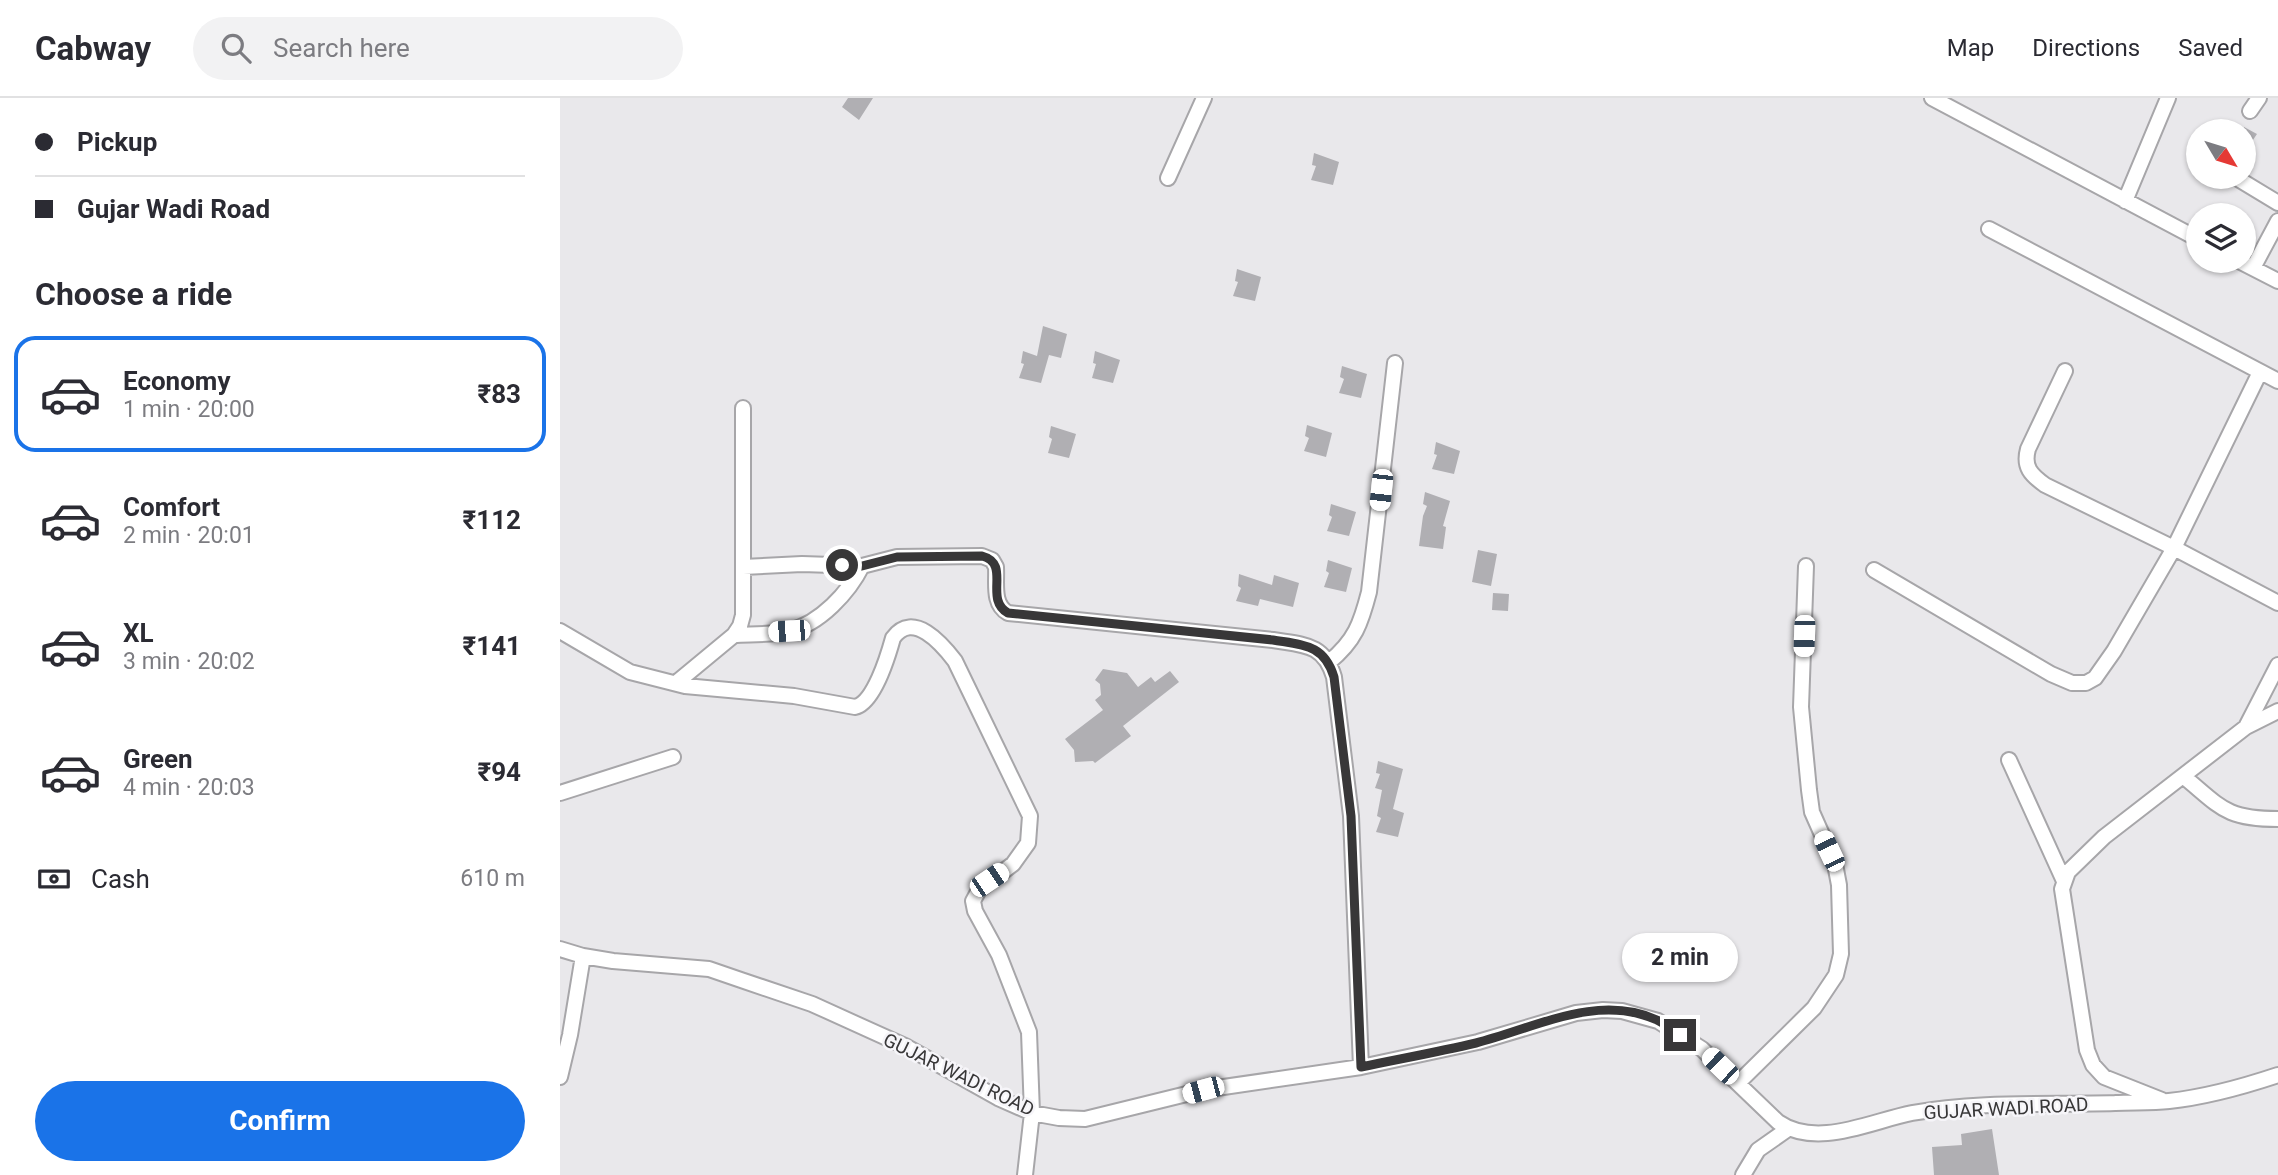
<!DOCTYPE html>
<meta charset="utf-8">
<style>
:root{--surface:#fff;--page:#f2f2f3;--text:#2b2b33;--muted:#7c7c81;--line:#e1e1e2;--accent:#1a73e8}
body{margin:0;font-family:Roboto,sans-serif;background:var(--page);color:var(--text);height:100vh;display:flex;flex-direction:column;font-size:26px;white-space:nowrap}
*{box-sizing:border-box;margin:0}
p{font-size:23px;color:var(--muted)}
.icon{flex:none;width:38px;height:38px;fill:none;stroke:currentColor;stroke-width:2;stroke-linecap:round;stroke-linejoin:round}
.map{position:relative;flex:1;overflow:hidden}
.sheet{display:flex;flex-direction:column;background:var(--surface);width:560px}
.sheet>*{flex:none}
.banner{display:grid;align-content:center;height:154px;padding:0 35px;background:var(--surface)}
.needle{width:46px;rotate:128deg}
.buttons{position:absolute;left:1626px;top:21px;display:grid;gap:14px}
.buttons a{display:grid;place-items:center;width:70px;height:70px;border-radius:50%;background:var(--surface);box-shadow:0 2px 5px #0004;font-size:35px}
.end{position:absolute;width:32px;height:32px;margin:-16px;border:9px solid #383738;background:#fff;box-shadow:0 0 0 4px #fff}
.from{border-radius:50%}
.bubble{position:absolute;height:49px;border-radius:24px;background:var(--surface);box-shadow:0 2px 5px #0004;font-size:23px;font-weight:700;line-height:49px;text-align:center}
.car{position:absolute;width:21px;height:42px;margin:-21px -10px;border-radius:9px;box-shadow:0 0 5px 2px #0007;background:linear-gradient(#fff 24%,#345 0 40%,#fff 0 76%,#345 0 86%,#fff 0)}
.banner b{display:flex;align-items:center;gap:24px;height:66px;font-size:26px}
.banner b+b{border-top:2px solid var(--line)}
.banner i{width:18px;height:18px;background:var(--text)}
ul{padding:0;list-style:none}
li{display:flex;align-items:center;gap:21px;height:116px;margin:0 14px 10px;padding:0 21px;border:4px solid transparent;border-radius:21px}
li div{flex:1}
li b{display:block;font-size:26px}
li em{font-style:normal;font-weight:700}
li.current{border-color:var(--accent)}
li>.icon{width:63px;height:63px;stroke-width:1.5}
h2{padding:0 35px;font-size:32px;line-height:84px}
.pay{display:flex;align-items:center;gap:18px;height:77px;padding:0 35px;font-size:26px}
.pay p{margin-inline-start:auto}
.primary-button{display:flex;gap:14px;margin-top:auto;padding:14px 35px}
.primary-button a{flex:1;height:80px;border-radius:42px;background:var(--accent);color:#fff;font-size:28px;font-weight:700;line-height:80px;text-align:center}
header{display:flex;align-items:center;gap:42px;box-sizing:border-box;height:98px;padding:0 35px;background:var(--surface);border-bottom:2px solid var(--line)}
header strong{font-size:33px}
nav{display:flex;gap:38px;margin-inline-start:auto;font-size:24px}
.search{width:490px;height:63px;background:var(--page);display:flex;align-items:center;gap:18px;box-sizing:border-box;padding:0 24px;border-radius:38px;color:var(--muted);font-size:26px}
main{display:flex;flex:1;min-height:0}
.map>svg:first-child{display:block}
</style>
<header>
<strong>Cabway</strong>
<div class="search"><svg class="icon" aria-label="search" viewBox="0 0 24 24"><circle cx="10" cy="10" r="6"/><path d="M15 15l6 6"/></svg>Search here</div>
<nav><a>Map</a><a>Directions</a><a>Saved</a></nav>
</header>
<main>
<section class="sheet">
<div class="banner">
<b><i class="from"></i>Pickup</b>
<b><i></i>Gujar Wadi Road</b>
</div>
<h2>Choose a ride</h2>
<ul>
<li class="current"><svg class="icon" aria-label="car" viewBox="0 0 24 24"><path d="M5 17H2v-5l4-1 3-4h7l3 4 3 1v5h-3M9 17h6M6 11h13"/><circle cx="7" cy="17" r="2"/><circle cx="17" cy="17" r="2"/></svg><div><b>Economy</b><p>1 min · 20:00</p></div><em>₹83</em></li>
<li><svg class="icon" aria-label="car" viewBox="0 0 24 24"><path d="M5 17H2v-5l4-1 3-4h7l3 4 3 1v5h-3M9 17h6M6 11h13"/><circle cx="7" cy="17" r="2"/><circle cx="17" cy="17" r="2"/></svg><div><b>Comfort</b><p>2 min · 20:01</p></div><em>₹112</em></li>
<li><svg class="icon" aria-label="car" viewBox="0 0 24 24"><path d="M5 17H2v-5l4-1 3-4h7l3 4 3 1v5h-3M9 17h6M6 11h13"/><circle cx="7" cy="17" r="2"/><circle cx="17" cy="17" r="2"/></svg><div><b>XL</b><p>3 min · 20:02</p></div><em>₹141</em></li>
<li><svg class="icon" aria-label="car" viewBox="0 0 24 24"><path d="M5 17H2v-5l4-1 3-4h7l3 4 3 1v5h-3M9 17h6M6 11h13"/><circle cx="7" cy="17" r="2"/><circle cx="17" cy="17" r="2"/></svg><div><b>Green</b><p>4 min · 20:03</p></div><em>₹94</em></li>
</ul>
<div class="pay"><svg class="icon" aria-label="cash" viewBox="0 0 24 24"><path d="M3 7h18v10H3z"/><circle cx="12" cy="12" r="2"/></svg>Cash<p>610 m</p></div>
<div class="primary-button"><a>Confirm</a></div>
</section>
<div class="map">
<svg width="1718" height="1077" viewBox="0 0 1718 1077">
<rect width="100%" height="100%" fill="#e9e8eb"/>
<!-- building -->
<path fill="#b0afb3" d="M288,0H313L299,22L282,9Z
M1684,29L1697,36L1684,55Z
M754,55L779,64L773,87L751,82L756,68L752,67Z
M677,171L701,179L695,203L673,198L678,184L675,183Z
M483,228L507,236L501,260L489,257L481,285L459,280L464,266L461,265L463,253L477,258Z
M535,253L560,262L553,285L532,280L536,266L533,265Z
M782,268L807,276L801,300L779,295L784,281L780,279Z
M747,327L772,335L766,359L744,353L749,340L745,338Z
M491,328L516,336L509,360L488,355L492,341L489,339Z
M876,344L900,353L894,376L872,371L877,357L874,356Z
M865,394L890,403L883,428L886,429L883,451L859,448L863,418L867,408L863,406Z
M771,406L796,414L789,438L767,433L772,419L769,417Z
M918,452L937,456L931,488L912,484Z
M768,462L792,470L786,494L764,489L769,475L766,473Z
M679,476L712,487L714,477L739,485L733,509L700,501L698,508L676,503L681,490L678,488Z
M933,495L949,496L948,513L932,512Z
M543,571L567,575L578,589L591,579L595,584L610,573L619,584L563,628L571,638L535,665L533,663L515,664L514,652L505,641L543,612L535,602L541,597L540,586L535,582Z
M818,663L843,671L833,711L844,715L838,739L816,734L821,720L817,718L822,692L815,690L820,676L816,675Z
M1432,1031L1439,1077H1374L1372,1049L1402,1047L1401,1036Z"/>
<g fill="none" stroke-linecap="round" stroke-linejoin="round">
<defs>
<path id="minor" d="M1372,0L1638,141
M1690,13L1699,0
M1675,79L1718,105
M608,80L644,0
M1565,103L1608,0
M1429,131L1718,283
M1679,163L1718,183
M1693,170L1718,123
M1505,273L1468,351C1463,369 1471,377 1485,387L1614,450L1718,505
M183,469L242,466L302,468L337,459L422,458L432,462L436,469C437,485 432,506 448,515L713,542C743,547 764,545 774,579L791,718L801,969
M1314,472L1491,576L1512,585H1526L1535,580L1554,553L1614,450L1700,274
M0,533L70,574L125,588L234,598L295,609C314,605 328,558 333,540C353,512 382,546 395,563L470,718L468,745L453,766L419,792L413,803L415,813L439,857L469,934L472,1015L465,1077
M174,537C192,536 212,537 229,533C260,526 289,494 302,468
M769,564C795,543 801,525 809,494L835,265
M116,585L174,537L180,528L183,517V310
M1686,629L1718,567
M1449,662L1504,783
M1623,678C1661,709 1665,721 1718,721
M0,695L113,659
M0,851L23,858L53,863L149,871L181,882L252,906L347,949L438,1000L472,1015L499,1020L525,1021L643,992L801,969L918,944L1016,915L1043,912L1062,913L1098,923L1142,951L1218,1024C1257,1051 1311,1023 1352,1015C1419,1003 1488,1007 1555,1005C1573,1004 1591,1005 1609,1003C1646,999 1682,989 1718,977
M0,979L10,937L23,858
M1178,985L1254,910L1276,877L1281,856L1279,787L1275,766L1252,714L1249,692L1241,609L1246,468
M1602,1002L1544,979L1533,967L1527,952L1502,791L1508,774L1544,739L1686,629L1718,613
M1183,1077L1198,1052L1228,1031"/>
</defs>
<!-- minor casing -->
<use href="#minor" stroke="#a7a6a9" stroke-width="18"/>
<!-- minor -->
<use href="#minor" stroke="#fff" stroke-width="14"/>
</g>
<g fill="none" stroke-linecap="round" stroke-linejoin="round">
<!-- route -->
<path stroke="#383738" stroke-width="9" d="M282,467L302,468L337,459L422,458C452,466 423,501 448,515L713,542C743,547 764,546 774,579L791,718L801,969C839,961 878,954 916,945C975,930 1037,895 1097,922C1105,926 1113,932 1120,937"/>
</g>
<g text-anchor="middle" stroke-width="5" stroke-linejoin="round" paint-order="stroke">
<!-- street labels -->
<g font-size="19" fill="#383738" stroke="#f6f5f9">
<text transform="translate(399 976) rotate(26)" y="7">GUJAR WADI ROAD</text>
<text transform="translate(1446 1010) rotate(-3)" y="7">GUJAR WADI ROAD</text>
</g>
</g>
</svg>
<div class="buttons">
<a><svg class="needle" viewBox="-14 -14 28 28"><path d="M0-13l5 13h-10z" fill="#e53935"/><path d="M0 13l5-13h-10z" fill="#7c7c81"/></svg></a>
<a><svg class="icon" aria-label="layers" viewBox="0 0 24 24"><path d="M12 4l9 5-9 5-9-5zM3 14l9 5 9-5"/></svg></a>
</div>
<i class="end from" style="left:282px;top:467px"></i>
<i class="end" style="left:1120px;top:937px"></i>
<div class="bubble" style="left:1062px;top:835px;width:116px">2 min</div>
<i class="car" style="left:821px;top:392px;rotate:186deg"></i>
<i class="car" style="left:229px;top:533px;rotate:266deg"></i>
<i class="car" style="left:1244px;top:538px;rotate:182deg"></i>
<i class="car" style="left:1269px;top:753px;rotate:335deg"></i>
<i class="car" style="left:429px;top:782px;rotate:56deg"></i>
<i class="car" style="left:1160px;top:968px;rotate:314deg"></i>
<i class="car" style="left:643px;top:992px;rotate:255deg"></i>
</div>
</main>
